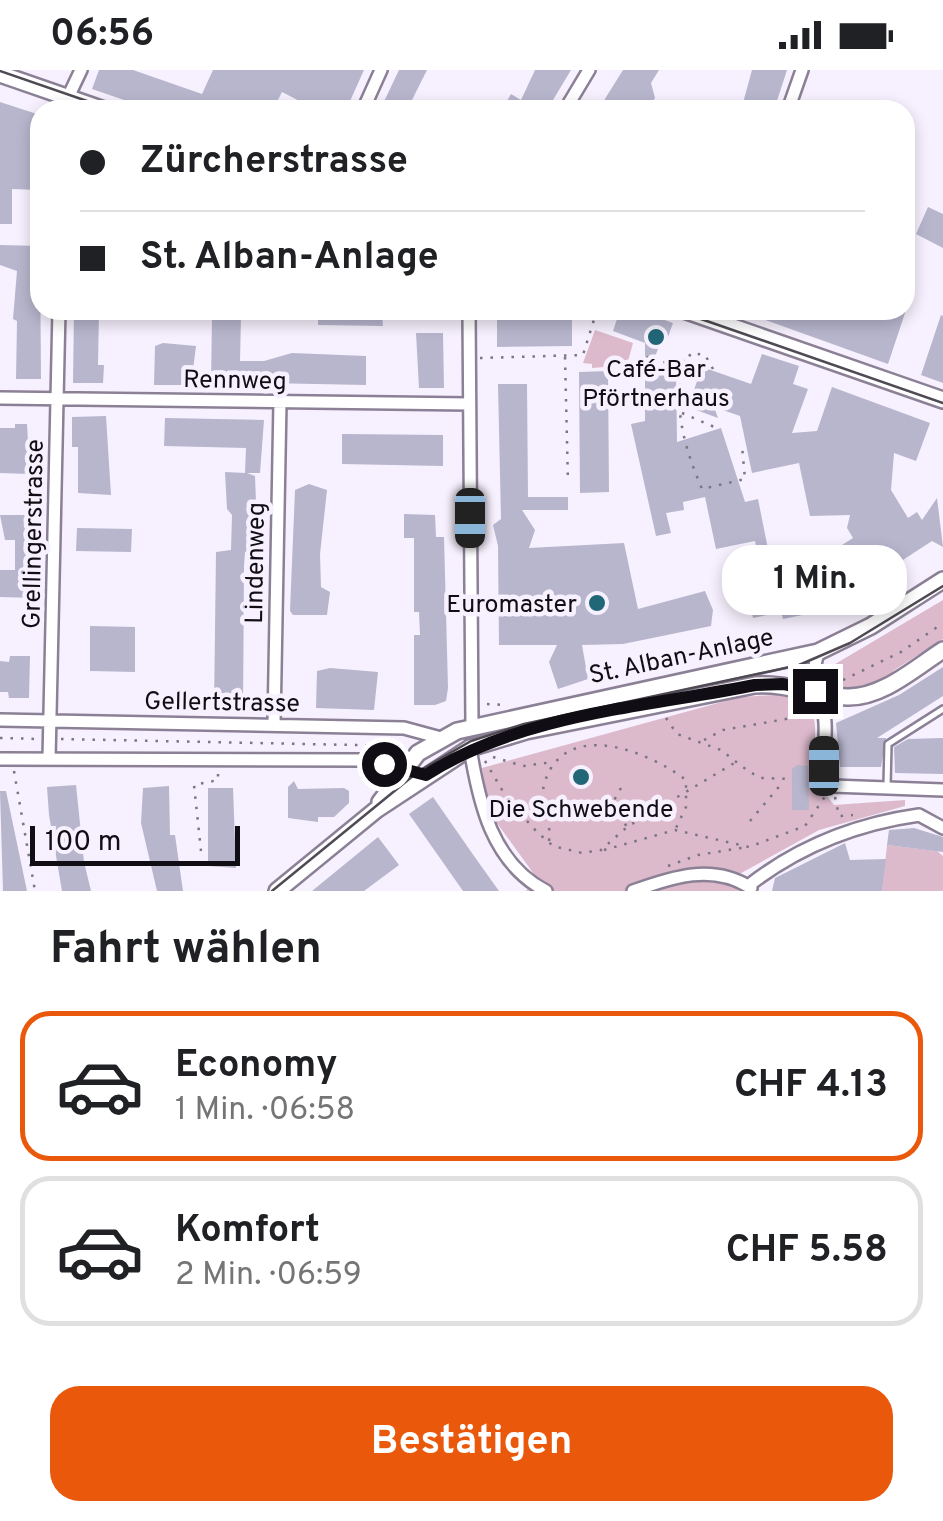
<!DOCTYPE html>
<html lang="de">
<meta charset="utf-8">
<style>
:root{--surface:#fff;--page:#f2f2f2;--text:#202124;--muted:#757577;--line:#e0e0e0;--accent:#ea580c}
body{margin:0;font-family:Overpass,sans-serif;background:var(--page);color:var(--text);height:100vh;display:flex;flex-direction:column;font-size:38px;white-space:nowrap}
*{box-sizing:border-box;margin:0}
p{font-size:32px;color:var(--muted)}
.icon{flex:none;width:55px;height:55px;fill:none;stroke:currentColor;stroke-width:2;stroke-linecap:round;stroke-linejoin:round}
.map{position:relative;height:821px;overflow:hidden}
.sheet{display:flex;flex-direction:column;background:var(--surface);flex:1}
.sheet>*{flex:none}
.banner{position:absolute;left:30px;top:30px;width:885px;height:220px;border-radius:30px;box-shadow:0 5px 15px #0003;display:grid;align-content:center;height:220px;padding:0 50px;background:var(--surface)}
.scale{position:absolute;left:30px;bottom:25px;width:210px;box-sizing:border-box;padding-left:10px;border:5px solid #110d14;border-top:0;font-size:28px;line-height:35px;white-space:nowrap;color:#110d14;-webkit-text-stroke:8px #f7f0fe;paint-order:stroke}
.end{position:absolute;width:45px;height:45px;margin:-22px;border:12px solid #110d14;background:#fff;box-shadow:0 0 0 5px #fff}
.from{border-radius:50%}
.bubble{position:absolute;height:70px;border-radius:30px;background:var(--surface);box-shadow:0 5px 15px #0003;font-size:32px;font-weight:700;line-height:70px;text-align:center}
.car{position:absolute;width:30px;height:60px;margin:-30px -15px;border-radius:12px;box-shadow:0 0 8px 2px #0007;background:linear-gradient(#222 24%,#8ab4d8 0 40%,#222 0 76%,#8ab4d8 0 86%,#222 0)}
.banner b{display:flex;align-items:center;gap:35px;height:95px;font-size:38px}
.banner b+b{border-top:2px solid var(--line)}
.banner i{width:25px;height:25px;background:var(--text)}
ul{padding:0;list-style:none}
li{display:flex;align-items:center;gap:30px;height:150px;margin:0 20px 15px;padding:0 30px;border:5px solid var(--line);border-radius:30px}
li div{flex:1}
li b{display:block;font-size:38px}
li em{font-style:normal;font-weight:700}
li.current{border-color:var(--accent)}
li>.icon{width:90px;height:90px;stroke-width:1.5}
h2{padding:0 50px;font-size:45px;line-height:120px}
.cta{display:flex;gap:20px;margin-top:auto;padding:20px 50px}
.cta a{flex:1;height:115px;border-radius:30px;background:var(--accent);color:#fff;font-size:40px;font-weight:700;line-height:115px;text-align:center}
.status{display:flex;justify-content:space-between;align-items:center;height:70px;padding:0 50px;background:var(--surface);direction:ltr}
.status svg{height:28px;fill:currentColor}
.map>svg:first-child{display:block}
</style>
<div class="status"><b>06:56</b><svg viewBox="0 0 49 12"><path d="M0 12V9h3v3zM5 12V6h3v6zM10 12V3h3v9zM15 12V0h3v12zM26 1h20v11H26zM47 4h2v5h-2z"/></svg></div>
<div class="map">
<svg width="943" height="821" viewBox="0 0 943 821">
<rect width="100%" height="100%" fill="#f7f0fe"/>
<!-- green -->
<path fill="#dcbacc" d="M595,260L633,273L627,295L592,298V294L583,293Z
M943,530V569L893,601L892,607C868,617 849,624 823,615L820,603Z
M788,624C830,632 810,678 813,708L834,735L905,730V736L819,760L734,807L742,821H526L536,807L489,742L482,698L740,627Z
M887,775L937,781L943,786V821H882Z"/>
<!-- building -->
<path fill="#b8b6cd" d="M99,0H133L202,24L213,0H364L346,40H317L282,22L273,40H153L92,19Z
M399,0H427L407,40H380Z
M535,0H571L547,40H502L511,24L521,30Z
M623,0H659L651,13L655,28L647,40H598Z
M752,0H787L774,40H741Z
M0,32L40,45V120L12,119V154H0Z
M928,137L943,144V178L916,164Z
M0,175L40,176L41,309H16L17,251L13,249L17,201L0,195Z
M74,240H99L98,295H104L103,313H73Z
M318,240L382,244L383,256L318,255Z
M620,240H636L673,253L668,267L663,265L651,298H676L677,372L721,358L745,432L758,429L769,484L758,487L755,471L716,479L705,427L683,432L684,440L666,443L671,463L656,466L631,354L645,351V273L613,261Z
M738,240H906L888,294Z
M212,245H241L240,291H264L292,283L366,286V315L265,313L234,319L211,316Z
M941,245L943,246V313L921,305Z
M545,249H572V276L497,277V250Z
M416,263H443L444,318H419Z
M163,273L196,276L191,315H154L155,276Z
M762,284L799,296L793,314L808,319L792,363L817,361L832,317L930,353L916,391L894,383L891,420L908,448L917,442L922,450L937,428L943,477L932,471L886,501L890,507L859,526L831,482L853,468L847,458L850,445L810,446L799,393L752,403L740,346L714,337L718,348L688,337L702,297L751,314Z
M608,301L609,422L580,423L579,302Z
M498,314H527L528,427H568V440H522L535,460L529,478L624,473L638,539L705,521L713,540L711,556L623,574L582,575L588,609L558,619L549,592L557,575H499L498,476L493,455L501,449Z
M106,346L111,425L78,423V377H72V347Z
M165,348L264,350L260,403H247L255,406L258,482H245L244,496L243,641L214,640L216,482L231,480L232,445L227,439L225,402L245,403L246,378L164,376Z
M15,354H27L30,404L0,403V358H15Z
M342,364L443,365V396L342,394Z
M309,414L327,420L320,484L321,517L330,522L327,545H293L290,541L295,420Z
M404,444L435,445L436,467H444L448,618L446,631L435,635H414V565H420L419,542H414V468H404Z
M0,445H30V462H39L37,528L0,527V500H15V470H5Z
M77,458L132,459L131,482L76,481Z
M805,490L817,542L783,549L781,542L753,548L745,513L774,508L772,497Z
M90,556L135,557V602L90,601Z
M10,586H30L29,628H9L8,622H0V591L9,592Z
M943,597V626L877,668H886L881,697H840L836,653L899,625Z
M330,598L378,602L374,640L316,638L317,601Z
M943,668V704L895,703L894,677L908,669Z
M797,695L808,696L809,740H792V699Z
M294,711L298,719L344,718L349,721V733L334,747H318V752L288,748V717Z
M76,715L84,792L91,821H62L49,745L47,717Z
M169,716L170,765H175L183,821H157L141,753L143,718Z
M208,718H233L236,798L208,796Z
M0,721H6L27,821H3Z
M433,727L474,786L499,821H463L409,744Z
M914,758L943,767V782L887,775L889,760Z
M378,767L399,795L364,821H312Z
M845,773L850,790L886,789L882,821H772L775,808Z"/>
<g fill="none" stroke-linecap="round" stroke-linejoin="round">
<defs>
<path id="lane" d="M887,716L888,674L943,639"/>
<path id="street" d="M62,40L81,0
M363,40L381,0
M565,40L589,0
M788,40L802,0
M469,240L472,655
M0,328L469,334
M818,582C810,607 819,621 824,645C829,668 817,695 832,716L943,720
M0,650L404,658L441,668
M274,654L280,332
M470,678C479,733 492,793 546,821
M0,689L368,690L401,701
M49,689L59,240
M919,745L943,758
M748,816C799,776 855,754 919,745
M633,821C672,807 713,793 751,818"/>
<path id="secondary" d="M0,4L104,40
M684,240L943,330
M380,732L418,683L457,661L818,582L871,556L943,510
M277,821L376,740L470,678L526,661L755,615C789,613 814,626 847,627C882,628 915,598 943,580"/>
</defs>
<!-- lane casing -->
<use href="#lane" stroke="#8b8095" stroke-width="10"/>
<!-- street casing -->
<use href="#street" stroke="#8b8095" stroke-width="16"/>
<!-- secondary casing -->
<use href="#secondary" stroke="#8b8095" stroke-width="20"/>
<!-- path -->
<path stroke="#7a757f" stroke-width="2.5" stroke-dasharray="2.5 8" stroke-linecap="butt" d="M565,287L568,413
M480,288L583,285L597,240
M632,294L685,291
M647,299L648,285
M713,299L705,285L691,283C667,325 685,379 702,419L745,409L742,376
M682,343L719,359
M843,610L901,582L943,553
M487,634L504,635
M666,648L677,664L721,680L748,701L761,708L792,709
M0,668L38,669
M61,669L403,676
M704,670L723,660L809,645
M493,687L523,696L553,692
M485,691L508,730L537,762L553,776L582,783L601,780L627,757L736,692
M14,701L35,821
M621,718L612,734L627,757
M835,727L839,746L853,745
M750,751L783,712
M549,771C552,749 538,732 545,711C567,647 651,683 686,710V737L675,760
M604,780L675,760L749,777L805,756L826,725
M201,781L194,715L218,710V703
M668,796L698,785L747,777"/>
<!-- lane -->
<use href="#lane" stroke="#fff" stroke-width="5"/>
<!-- street -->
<use href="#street" stroke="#fff" stroke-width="11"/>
<!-- secondary -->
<use href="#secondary" stroke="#fff" stroke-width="15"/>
<!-- tram -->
<path stroke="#4f4a53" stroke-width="2.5" d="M0,1L113,40
M675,240L943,333
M272,821L419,701L471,671L524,654L799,595L850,573L943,516"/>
</g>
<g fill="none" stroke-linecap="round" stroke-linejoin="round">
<!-- route -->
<path stroke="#110d14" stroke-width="12" d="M384,694L426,705C521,644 645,637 755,615L783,614L815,621"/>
</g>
<!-- markers -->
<g fill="#226777" stroke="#f7f0fe" stroke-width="4">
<circle cx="656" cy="267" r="10"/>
<circle cx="597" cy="533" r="10"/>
<circle cx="581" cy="707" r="10"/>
</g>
<g text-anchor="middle" stroke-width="9" stroke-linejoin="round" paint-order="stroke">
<!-- poi labels -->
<g font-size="25" fill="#110d14" stroke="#f7f0fe">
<text x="656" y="307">Café-Bar<tspan x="656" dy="29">Pförtnerhaus</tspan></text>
<text x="577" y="542" text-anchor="end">Euromaster</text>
<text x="581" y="747">Die Schwebende</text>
</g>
<!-- street labels -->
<g font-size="25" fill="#110d14" stroke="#f7f0fe">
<text transform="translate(235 309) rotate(1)" y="9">Rennweg</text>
<text transform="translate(32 464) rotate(-89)" y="9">Grellingerstrasse</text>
<text transform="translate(254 493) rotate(-89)" y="9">Lindenweg</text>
<text transform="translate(681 585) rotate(-12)" y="9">St. Alban-Anlage</text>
<text transform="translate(222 631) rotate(1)" y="9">Gellertstrasse</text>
</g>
</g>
</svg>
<div class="scale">100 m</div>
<i class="end from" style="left:384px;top:694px"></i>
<i class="end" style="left:815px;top:621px"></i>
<div class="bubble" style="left:722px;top:475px;width:185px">1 Min.</div>
<i class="car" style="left:470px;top:448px;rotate:180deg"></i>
<i class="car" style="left:824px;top:696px;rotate:0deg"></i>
<div class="banner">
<b><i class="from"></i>Zürcherstrasse</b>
<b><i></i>St. Alban-Anlage</b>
</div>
</div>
<section class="sheet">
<h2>Fahrt wählen</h2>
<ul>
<li class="current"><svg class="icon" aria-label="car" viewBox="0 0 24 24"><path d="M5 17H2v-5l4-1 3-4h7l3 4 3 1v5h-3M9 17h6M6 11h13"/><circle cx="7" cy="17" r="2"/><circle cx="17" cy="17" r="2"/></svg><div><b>Economy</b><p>1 Min. · 06:58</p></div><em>CHF 4.13</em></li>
<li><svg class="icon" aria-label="car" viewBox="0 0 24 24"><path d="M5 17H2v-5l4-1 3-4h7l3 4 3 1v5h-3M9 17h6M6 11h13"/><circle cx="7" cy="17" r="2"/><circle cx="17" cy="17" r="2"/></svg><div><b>Komfort</b><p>2 Min. · 06:59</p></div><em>CHF 5.58</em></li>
</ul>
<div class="cta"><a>Bestätigen</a></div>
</section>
